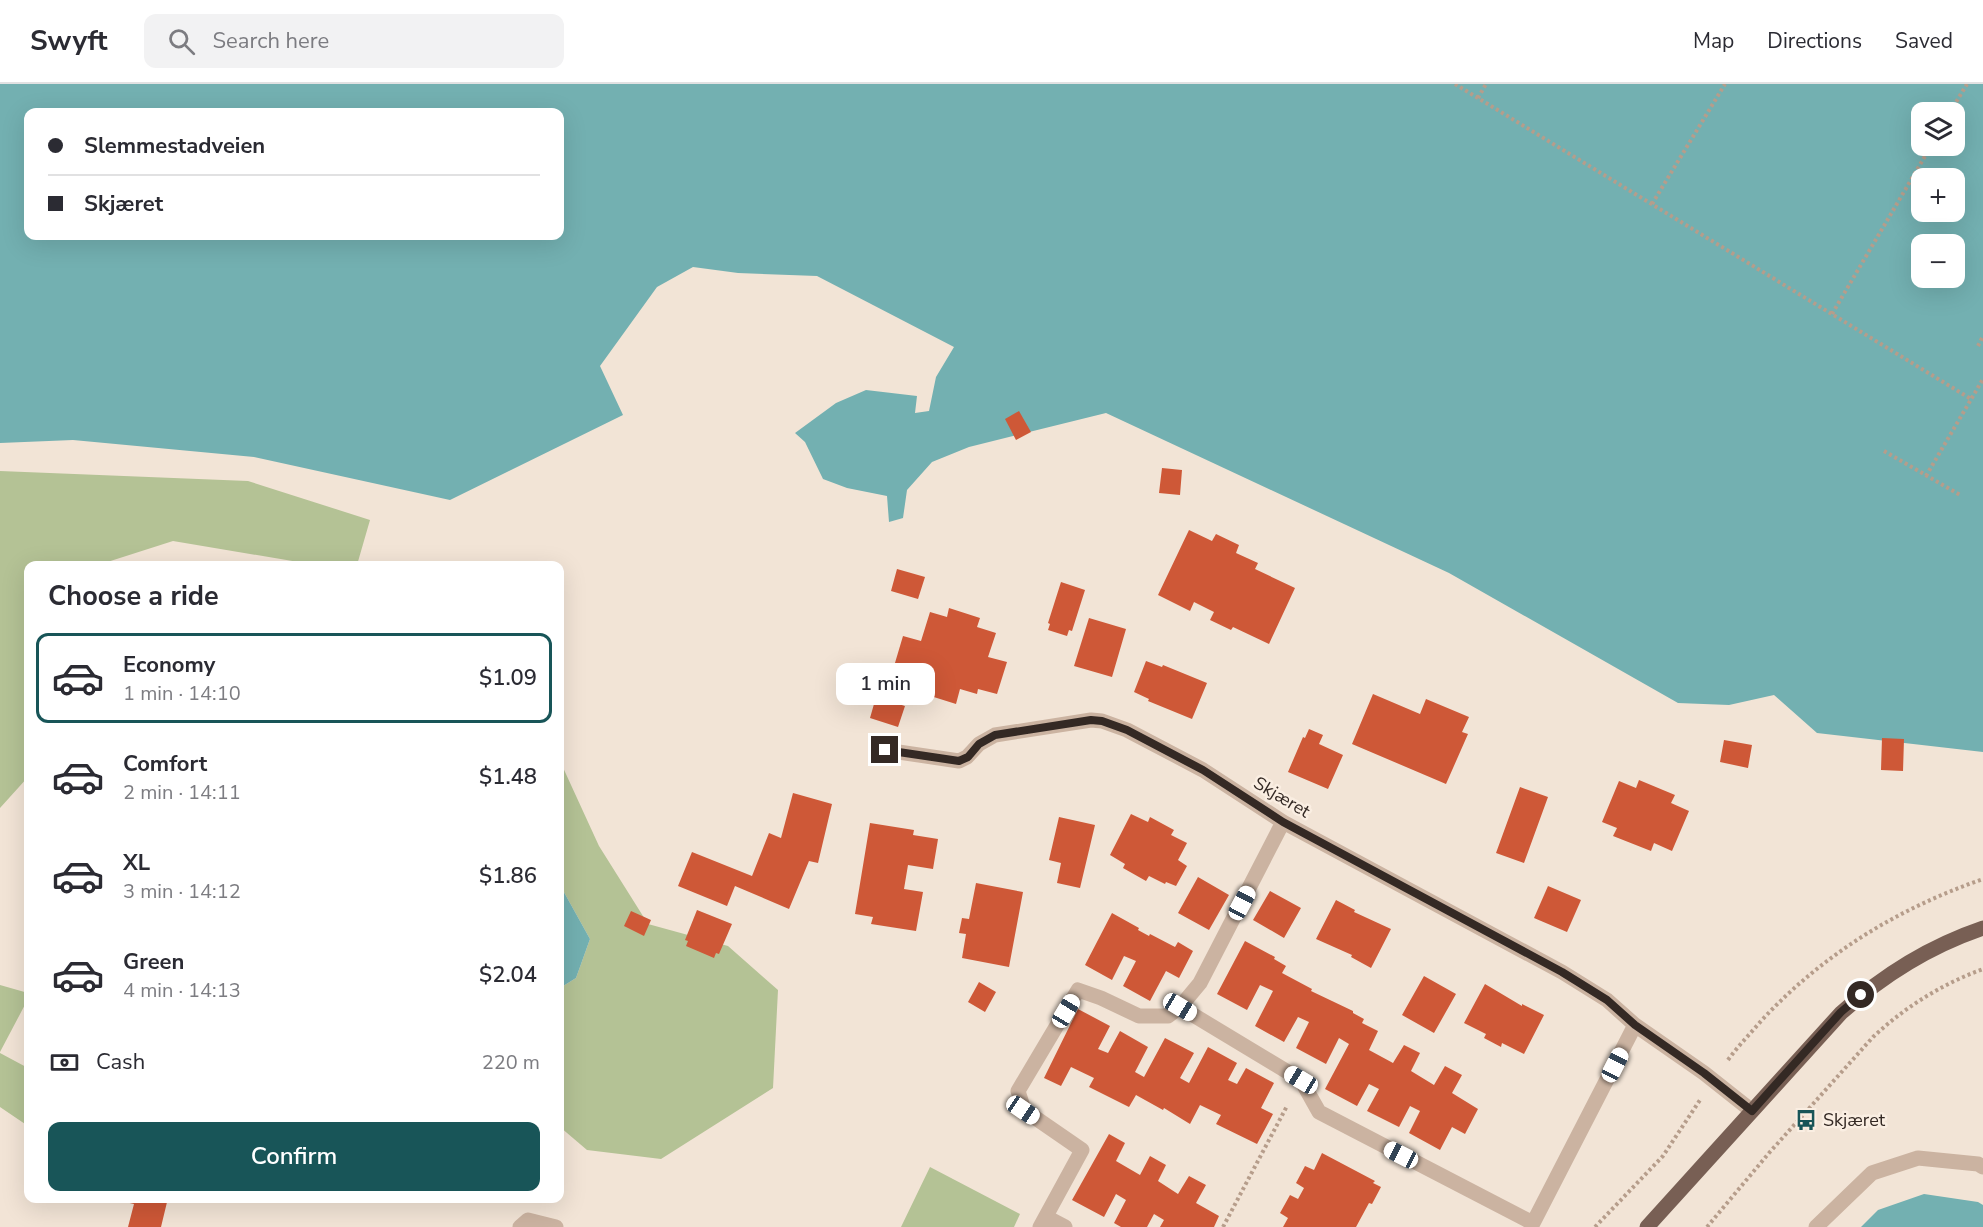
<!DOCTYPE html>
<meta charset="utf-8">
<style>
:root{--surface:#fff;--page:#f2f2f3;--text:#2b2b33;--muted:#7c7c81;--line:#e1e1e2;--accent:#185558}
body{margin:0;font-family:"Nunito Sans",sans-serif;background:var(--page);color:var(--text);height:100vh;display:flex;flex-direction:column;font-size:22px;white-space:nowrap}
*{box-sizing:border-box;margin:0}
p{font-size:20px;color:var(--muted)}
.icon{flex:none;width:33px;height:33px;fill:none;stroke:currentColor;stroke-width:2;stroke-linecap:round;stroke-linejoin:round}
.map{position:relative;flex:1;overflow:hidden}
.details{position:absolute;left:24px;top:477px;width:540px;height:642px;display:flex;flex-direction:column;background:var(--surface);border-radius:12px;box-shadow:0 6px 24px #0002}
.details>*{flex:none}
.guide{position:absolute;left:24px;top:24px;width:540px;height:132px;border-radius:12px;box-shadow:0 6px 24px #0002;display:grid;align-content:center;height:132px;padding:0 24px;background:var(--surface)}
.fabs{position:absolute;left:1911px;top:18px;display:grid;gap:12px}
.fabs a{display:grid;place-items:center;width:54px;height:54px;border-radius:12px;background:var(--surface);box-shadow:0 6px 24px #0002;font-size:30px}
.end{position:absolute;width:27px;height:27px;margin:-14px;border:8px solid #342924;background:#fff;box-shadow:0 0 0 3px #fff}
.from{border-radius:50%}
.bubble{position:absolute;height:42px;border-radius:12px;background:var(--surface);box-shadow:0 6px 24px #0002;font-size:20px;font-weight:600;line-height:42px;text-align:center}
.car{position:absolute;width:18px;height:36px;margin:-18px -9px;border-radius:8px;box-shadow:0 0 4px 2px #0007;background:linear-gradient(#fff 24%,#345 0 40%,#fff 0 76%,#345 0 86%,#fff 0)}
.guide b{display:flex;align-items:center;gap:21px;height:57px;font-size:22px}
.guide b+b{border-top:2px solid var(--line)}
.guide i{width:15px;height:15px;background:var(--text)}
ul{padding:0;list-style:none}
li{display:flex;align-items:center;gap:18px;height:90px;margin:0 12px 9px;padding:0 12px;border:3px solid transparent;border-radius:12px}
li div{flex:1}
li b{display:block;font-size:22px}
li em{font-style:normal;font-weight:600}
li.current{border-color:var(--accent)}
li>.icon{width:54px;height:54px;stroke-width:1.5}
h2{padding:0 24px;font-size:27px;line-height:72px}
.pay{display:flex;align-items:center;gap:15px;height:66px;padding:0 24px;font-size:22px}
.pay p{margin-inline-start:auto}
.action{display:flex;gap:12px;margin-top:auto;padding:12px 24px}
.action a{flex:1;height:69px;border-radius:12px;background:var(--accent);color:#fff;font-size:24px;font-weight:600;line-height:69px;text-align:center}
header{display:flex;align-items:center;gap:36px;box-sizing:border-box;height:84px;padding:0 30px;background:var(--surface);border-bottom:2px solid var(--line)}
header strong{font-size:28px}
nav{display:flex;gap:33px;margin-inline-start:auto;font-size:21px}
.search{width:420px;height:54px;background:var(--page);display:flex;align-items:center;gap:15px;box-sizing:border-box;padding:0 21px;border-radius:12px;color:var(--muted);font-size:22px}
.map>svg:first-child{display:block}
</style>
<header>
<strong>Swyft</strong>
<div class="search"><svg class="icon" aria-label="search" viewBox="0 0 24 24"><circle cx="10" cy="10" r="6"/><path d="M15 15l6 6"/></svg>Search here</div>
<nav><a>Map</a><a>Directions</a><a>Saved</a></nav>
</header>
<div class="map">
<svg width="1983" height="1143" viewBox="0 0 1983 1143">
<rect width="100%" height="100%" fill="#f2e4d6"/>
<!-- green -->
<path fill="#b4c295" d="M0,387L248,397L370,436L357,481H316L173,457L98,481L28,482V693L0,724Z
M560,677L599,762L648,840L728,862L778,906L773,1004L661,1075L587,1066L560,1043V904L576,894L590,855L560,801Z
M0,901L28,909V915L0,968Z
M0,969L28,984V1042L0,1023Z
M930,1083L1020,1130L1014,1143H901Z"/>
<!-- water -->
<path fill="#73b0b1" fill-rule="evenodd" d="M0,0H1983V668L1817,649L1774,611L1729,621L1678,619L1449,489L1106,329L969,363L932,378L907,406L903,434L889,438L887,412L847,404L823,395L805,358L795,349L836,319L866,306L917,312L915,329L929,327L936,293L954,263L817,192L738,189L693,183L657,203L600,282L623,331L450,416L254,373L73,356L0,359ZM28,28H560V152H28ZM1922,28H1954V62H1922ZM1922,94H1954V128H1922ZM1922,160H1954V194H1922Z
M560,801L590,855L576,894L560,904Z
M1924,1110L1978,1118L1983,1121V1143H1861L1878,1126Z"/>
<!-- building -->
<path fill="#ce5837" d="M1019,327L1031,348L1016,356L1005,335Z
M1162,384L1182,386L1180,411L1159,409Z
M1189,446L1212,457L1216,450L1239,461L1236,469L1258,479L1255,485L1295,504L1269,560L1233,543L1231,546L1210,536L1214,528L1194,518L1190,527L1158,511Z
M897,485L925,493L918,515L891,507Z
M1061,498L1085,506L1072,547L1069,546L1067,552L1048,546L1050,540L1048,539Z
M949,524L980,534L977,543L996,549L988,573L1007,578L997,610L978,605L977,610L960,605L956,620L921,609L923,603L913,600L911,606L889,599L903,552L921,557L930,528L947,533Z
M1089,534L1126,545L1112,593L1074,582Z
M1146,577L1162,583L1163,581L1207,599L1192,635L1148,617L1149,615L1134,608Z
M1373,610L1420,630L1426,615L1469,633L1462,648L1468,650L1446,700L1352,660Z
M876,613L905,622L898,643L870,634Z
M1309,645L1323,651L1319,660L1343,671L1328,705L1288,688L1303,653L1305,654Z
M1882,654L1904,655L1903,687L1881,686Z
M1724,656L1752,661L1748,684L1720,678Z
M1639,696L1675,711L1671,719L1689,727L1672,767L1654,759L1651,767L1613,752L1617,744L1602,738L1619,697L1636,704Z
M1520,703L1548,713L1524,779L1496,769Z
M793,709L832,720L818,779L809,777L789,825L735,802L727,822L678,802L692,768L752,792L769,749L781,754Z
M1131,730L1148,738L1150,733L1174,746L1171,751L1187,759L1178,776L1187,782L1176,802L1166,798L1165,800L1149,792L1146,797L1123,784L1125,780L1110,771Z
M1059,733L1095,741L1080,804L1057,799L1061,779L1049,776Z
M870,739L914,746L913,751L938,755L933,785L908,781L904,805L923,808L916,847L871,840L873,833L855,830Z
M1198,793L1229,811L1209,846L1178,829Z
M976,799L1023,808L1009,883L962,874L966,850L959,849L962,834L969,835Z
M1548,802L1581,816L1567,848L1534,834Z
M1270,807L1301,824L1284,854L1253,836Z
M1336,816L1355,826L1354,828L1391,845L1371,884L1351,873L1352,871L1316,855Z
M697,826L732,840L719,870L716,869L714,874L686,862L688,857L685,856Z
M631,827L651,836L644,852L624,842Z
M1112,829L1139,844L1138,846L1149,852L1150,850L1175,863L1178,858L1193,867L1179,894L1166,887L1150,917L1123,902L1136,877L1124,872L1112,896L1085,881Z
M1245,857L1275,873L1274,875L1286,882L1282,889L1312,905L1311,907L1353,927V929L1364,935L1362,939L1378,947L1369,966L1393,979L1404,961L1420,969L1411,987L1434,1001L1445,982L1462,991L1452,1009L1478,1025L1465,1050L1452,1043L1440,1066L1409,1049L1420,1027L1410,1022L1399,1043L1367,1027L1379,1005L1369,1000L1357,1022L1325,1005L1349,960L1339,954L1326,980L1296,964L1309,938L1298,933L1284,958L1255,942L1273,907L1260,901L1247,926L1217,910Z
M1424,892L1456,910L1434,949L1402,931Z
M979,898L996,908L985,928L968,918Z
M1485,900L1522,922V920L1544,931L1524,970L1502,959L1501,963L1484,954L1486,950L1464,939Z
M1078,925L1110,942L1098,965L1108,969L1120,947L1148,963L1135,988L1144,993L1165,954L1194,969L1180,994L1189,999L1208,963L1237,979L1228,996L1237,1000L1246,984L1274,999L1261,1024L1273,1030L1257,1060L1216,1040L1221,1031L1200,1021L1190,1040L1164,1024L1163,1026L1136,1011L1129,1023L1089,1003L1094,994L1071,983L1061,1002L1044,994Z
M1109,1050L1125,1059L1116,1077L1140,1091L1150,1072L1166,1081L1158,1097L1178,1110L1189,1092L1206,1101L1196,1119L1219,1132L1214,1143H1160L1164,1136L1154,1130L1147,1143H1121L1114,1139L1126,1116L1116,1110L1104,1133L1072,1116Z
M1322,1069L1375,1097L1373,1099L1381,1103L1372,1120L1369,1119L1356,1143H1283L1288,1134L1280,1129L1290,1111L1298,1115L1304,1104L1296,1099L1305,1082L1314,1086Z
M122,1114H168L161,1143H128L134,1120L121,1117Z"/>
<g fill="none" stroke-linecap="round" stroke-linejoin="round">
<!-- path -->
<path stroke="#b69d8b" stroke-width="4" stroke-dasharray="3 3" stroke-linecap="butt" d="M1455,0L1971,315
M1478,14L1486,0
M1950,28L1967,0
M1652,120L1725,0
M1832,230L1931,62
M1978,262L1983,252
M1884,367L1960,411
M1926,392L1983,295
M1728,976C1738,962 1750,950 1761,937C1823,870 1897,825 1983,795
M1223,1143L1287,1022
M1595,1143L1663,1072L1700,1016
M1707,1143L1769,1069L1873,953C1905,923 1942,900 1983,885"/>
<!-- minor -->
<path stroke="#cbb3a1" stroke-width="15" d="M885,666L959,677L967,673L979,660L995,651L1091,636L1102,637L1127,646L1203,686L1283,738L1562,888L1607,916L1635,941L1704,989L1752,1027
M1180,923L1301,996L1319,1028L1533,1139
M1046,1133L1065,1143
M520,1143L528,1136L556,1143
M1040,1143L1082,1066L1024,1026L1018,1007L1078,906L1101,914L1139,932H1168L1180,923L1200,899L1283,738
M1531,1143L1635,941
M1816,1143L1872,1089L1918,1074L1978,1080L1983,1083"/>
<!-- primary -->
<path stroke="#785f54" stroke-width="15" d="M1647,1143L1841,929C1883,891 1930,862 1983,844"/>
</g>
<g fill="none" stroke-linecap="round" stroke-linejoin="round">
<!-- route -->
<path stroke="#342924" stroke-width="8" d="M885,666L959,677L968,673L979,660L995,651L1091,636L1102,637L1127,646L1203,686L1283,738L1562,888L1607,916L1635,941L1704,989L1752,1027L1841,928L1861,911"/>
</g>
<!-- icons -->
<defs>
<symbol id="bus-bare" viewBox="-9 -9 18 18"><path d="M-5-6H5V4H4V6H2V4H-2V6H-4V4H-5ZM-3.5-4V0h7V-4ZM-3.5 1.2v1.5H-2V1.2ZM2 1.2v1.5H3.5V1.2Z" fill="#185558" stroke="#faeee2" stroke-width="2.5" paint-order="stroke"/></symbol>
</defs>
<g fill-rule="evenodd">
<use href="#bus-bare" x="1791" y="1021" width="30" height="30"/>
</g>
<g text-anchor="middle" stroke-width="5" stroke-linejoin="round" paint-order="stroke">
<!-- street labels -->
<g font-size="18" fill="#342924" stroke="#faeee2">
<text transform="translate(1282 713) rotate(31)" y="6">Skjæret</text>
</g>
<!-- poi labels -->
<g font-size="18" fill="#342924" stroke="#faeee2" text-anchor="start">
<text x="1823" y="1042">Skjæret</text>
</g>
</g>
</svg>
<div class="fabs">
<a><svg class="icon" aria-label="layers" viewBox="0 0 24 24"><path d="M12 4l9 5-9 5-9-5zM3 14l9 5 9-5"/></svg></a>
<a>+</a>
<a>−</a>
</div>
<i class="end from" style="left:1861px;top:911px"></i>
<i class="end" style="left:885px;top:666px"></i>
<div class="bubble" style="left:836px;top:579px;width:99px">1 min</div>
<i class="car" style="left:1242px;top:819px;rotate:28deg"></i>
<i class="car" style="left:1180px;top:923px;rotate:121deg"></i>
<i class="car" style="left:1066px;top:927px;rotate:31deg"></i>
<i class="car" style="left:1615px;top:981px;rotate:27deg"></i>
<i class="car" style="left:1301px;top:996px;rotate:301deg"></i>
<i class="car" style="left:1023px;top:1026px;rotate:124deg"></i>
<i class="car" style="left:1401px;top:1071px;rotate:297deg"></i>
<div class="guide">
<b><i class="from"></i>Slemmestadveien</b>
<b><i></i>Skjæret</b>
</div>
<section class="details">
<h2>Choose a ride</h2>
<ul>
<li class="current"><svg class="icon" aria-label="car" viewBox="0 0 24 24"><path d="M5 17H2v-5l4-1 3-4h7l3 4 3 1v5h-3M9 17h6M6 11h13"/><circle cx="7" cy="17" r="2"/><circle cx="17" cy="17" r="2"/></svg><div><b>Economy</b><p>1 min · 14:10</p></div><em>$1.09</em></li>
<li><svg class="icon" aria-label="car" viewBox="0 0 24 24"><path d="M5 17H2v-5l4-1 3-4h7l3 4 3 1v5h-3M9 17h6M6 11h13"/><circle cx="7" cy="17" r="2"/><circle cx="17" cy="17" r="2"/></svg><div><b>Comfort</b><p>2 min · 14:11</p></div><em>$1.48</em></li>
<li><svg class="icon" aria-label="car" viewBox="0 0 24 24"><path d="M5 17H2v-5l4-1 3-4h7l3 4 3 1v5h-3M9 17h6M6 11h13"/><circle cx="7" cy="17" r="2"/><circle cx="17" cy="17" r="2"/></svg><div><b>XL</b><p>3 min · 14:12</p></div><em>$1.86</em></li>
<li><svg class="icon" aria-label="car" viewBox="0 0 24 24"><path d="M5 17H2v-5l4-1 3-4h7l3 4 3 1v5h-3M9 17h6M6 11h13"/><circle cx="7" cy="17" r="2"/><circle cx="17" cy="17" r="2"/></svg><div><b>Green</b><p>4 min · 14:13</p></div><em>$2.04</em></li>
</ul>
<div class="pay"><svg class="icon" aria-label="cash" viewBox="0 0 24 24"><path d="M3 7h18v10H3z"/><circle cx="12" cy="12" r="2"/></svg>Cash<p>220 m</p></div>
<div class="action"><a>Confirm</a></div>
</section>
</div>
